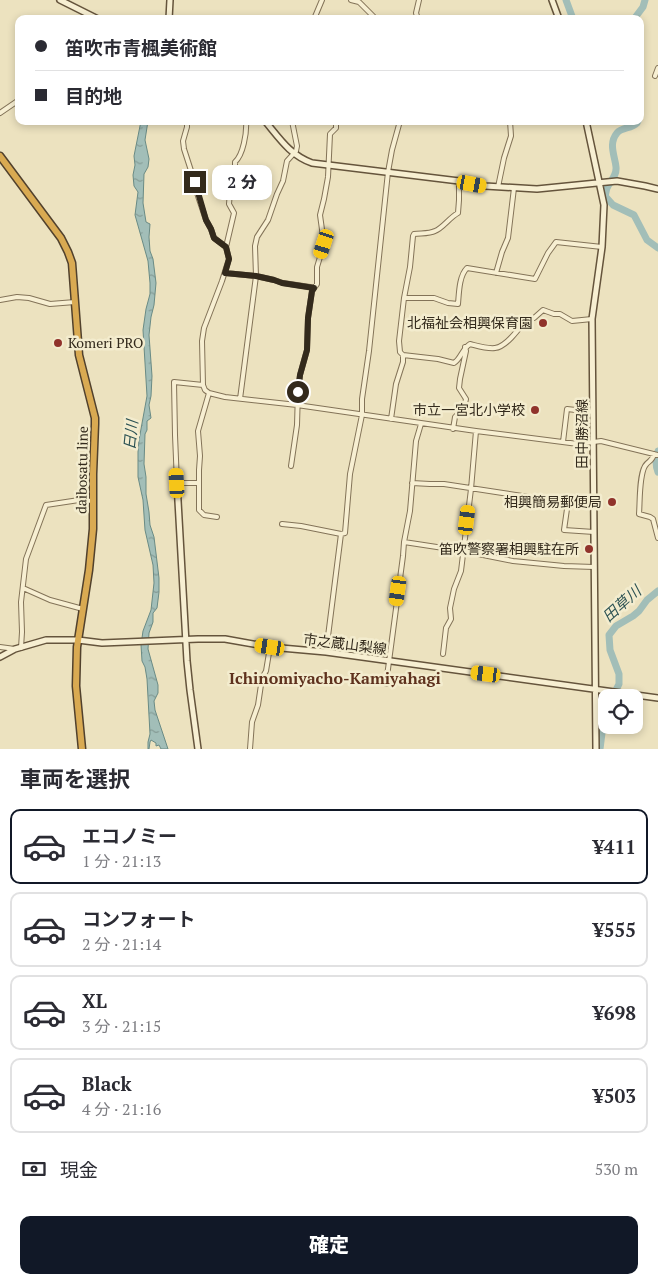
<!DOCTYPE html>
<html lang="ja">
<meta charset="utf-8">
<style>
:root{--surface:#fff;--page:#f7f7f7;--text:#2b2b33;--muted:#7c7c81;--line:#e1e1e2;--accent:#111827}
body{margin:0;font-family:"PT Serif","Noto Sans JP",serif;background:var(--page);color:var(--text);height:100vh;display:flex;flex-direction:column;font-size:19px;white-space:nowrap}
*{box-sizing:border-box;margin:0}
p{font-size:16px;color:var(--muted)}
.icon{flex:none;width:28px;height:28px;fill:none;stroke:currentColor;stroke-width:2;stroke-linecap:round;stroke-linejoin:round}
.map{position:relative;height:749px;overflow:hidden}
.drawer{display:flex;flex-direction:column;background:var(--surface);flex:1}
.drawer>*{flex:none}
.hud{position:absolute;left:15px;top:15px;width:629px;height:110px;border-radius:10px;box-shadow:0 2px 8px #0003;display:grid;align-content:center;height:110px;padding:0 20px;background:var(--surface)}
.controls{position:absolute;left:598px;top:689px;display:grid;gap:10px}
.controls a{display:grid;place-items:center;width:45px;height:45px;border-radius:10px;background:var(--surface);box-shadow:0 2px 8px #0003;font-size:25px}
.end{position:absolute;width:22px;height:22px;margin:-11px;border:6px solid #332a1c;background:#fff;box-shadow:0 0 0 2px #fff}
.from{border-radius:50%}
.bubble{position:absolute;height:35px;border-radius:10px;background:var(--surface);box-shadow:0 2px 8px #0003;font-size:16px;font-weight:800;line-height:35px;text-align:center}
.car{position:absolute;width:15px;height:30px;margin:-15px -8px;border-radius:6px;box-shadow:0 0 4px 1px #0007;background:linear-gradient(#f5c518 24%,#345 0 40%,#f5c518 0 76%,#345 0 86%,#f5c518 0)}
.hud b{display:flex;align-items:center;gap:18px;height:48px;font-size:19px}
.hud b+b{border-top:1px solid var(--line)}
.hud i{width:12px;height:12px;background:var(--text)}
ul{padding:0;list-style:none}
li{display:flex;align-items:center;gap:15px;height:75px;margin:0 10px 8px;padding:0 10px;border:2px solid var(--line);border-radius:10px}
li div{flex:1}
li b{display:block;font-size:19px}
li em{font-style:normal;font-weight:800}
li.current{border-color:var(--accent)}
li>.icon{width:45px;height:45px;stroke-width:1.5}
h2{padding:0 20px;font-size:22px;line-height:60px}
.pay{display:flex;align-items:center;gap:12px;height:55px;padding:0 20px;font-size:19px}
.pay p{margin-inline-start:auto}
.cta{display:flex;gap:10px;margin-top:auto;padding:10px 20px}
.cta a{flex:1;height:58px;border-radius:10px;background:var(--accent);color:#fff;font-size:20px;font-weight:800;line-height:58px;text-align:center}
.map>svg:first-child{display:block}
</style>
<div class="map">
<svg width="658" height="749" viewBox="0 0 658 749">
<defs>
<pattern id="water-ripples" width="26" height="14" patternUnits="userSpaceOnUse" patternTransform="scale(1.25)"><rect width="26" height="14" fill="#a2beb8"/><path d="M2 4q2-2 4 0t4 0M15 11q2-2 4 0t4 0" fill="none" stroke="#859b95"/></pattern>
</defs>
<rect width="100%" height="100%" fill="#ece2bf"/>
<!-- water -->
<path fill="url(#water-ripples)" stroke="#6a8b85" d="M141,121H148L145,140L149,159L148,167L144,174L143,203L146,222L150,224L149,237L150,251L153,259L156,283L154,305L151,317L149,335L152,376L151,396L149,405L151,418L147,421V430L145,434L144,464L146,477V494L149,512L150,525L154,537L159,578V592L157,608L153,613V622L149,633L148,649L158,685V693L154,701L155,710L168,749H161L159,745L156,746V743L151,740L150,742L149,749H148V742L150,734L147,679L145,667L142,661L141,645L143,631L151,610L154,583L153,565L145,530L143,500L138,477V452L139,440L147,396L143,330L146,309L150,294V283L148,261L135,215L138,192L134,186L133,175L135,165L134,156Z"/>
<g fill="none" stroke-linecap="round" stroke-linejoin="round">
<!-- river -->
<path stroke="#a2beb8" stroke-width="7" d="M566,0L573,19
M634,19L643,7L645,0
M638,121L637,123C631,129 622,127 617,133C608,144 615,156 616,167C617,176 610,181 607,188C606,191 606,193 605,196L613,205L634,215L647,240L658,248
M658,451C656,459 655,465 658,472
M612,698L619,684V674L610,650L609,635L616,626L633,616L639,611L647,600L658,591
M600,749L604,717L606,710"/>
<defs>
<path id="street" d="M351,0L359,2L376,19
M314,19L322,0
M418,19L416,13L419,0
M655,76L658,68
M0,113L19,100
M187,121V127L183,141L184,149L195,183L197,193L206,220L211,229L214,238L226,247
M246,121C247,133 243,155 235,162V172L230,192L229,204L234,213L226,247L229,259L222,281L204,328L202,341L203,385L205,390L209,393L225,397L297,405L476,431L578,444L601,441L658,455
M498,187L504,158L511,136L510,121
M225,273L256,276L274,280L283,283L310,287L314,288
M496,273L502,252L508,238L514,188
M404,298H434L448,303L458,304C459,293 459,276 467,268L535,279L548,253L556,242L602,247
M0,300L17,297L29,298L50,304L75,302
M403,355L438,359L454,363C461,359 462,349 470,344C478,346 487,349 495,348C506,347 519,329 525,321L534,318L543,310L554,314H560L572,321L592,319
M209,393L198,431L200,456L199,470V510L204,515L217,517
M240,399L256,276L255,246L257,237L268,220L277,194L283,181L287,161L296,151L297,146L292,121
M391,419L396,384L403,362V355L400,352L399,341L404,298L410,267L413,236L414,234C421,233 429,234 435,231C443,228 449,218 458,213L459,200V181
M453,429L455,417L464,408L466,399L459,388L460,379L466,351L465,347
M563,442L567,409L593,412
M654,454C652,462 649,460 645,466C639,476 640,502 639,514L650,517L653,519L658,538
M291,466L297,425L298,391L300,375L307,350L308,318L312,291L317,284V267L324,244L320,215L324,199L328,177L330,134L336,128V121
M198,483H177L175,435L174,382L203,385
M412,483L430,484H444L594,507
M568,502L564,530L594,532
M282,524L301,526L341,534
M404,542L463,551L513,561L564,566L594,567
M23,588L50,600L83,609
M0,647L15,649
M21,648L22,632L21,602L26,559L46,505L79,500L93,501
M326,652L341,534L345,533L350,474L362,415V399L369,351L388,172L392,150L400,121
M443,654L446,628L451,619L450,608L454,589L461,571L471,489L476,431
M386,684L403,556L404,542L410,511L416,441L421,424
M250,749L252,722L258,705L262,678L266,671L270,647"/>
<path id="secondary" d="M60,0L98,19
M552,0L559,19
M169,19L170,0
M265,121C280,139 290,155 312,163L459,181L485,186L537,189L617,181L645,186L658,189
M586,121L604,205L602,247L592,319L596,749
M177,483L187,661L190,690L198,749
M0,657L15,649L46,640H78L102,643L198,639H225L270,647L326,652L658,698"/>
<path id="highway" d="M0,156L61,238L68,252L72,263L79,355L95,418V424L93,474V529L89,570L77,647L76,686L82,749"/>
</defs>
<!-- street casing -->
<use href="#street" stroke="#837358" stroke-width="6"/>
<!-- secondary casing -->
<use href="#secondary" stroke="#65543c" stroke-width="8"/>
<!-- highway casing -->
<use href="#highway" stroke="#51412d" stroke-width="9"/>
<!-- street -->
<use href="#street" stroke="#f7efd2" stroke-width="4"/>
<!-- secondary -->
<use href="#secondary" stroke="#f7efd2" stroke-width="5"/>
<!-- highway -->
<use href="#highway" stroke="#d9aa52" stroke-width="6"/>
</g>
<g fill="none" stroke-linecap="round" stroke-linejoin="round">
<!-- route -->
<path stroke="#332a1c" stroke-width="6" d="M195,182L206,220L211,229L214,238L226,247L229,259L225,273L256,276L274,280L282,283L314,288L312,291L308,318L307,350L300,375L298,392"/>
</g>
<!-- markers -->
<g fill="#90332b" stroke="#f3ecce" stroke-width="2">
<circle cx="543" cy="323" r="5"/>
<circle cx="58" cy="343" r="5"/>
<circle cx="535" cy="410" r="5"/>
<circle cx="612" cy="502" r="5"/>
<circle cx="589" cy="549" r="5"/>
</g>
<g text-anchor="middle" stroke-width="5" stroke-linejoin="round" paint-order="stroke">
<!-- poi labels -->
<g font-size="14" fill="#332a1c" stroke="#f3ecce" text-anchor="end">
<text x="533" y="328">北福祉会相興保育園</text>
<text x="68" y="348" text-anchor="start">Komeri PRO</text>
<text x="525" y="415">市立一宮北小学校</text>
<text x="602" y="507">相興簡易郵便局</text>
<text x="579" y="554">笛吹警察署相興駐在所</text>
</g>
<!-- street labels -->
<g font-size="14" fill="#332a1c" stroke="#f3ecce">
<text transform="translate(582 434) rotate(-90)" y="5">田中勝沼線</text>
<text transform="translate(82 470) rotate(-89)" y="5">daibosatu line</text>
<text transform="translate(345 644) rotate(7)" y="5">市之蔵山梨線</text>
</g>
<!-- water labels -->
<g font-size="15" font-style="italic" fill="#2c5253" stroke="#f3ecce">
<text transform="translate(131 435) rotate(-84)" y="5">日川</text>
<text transform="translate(622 604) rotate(-42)" y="5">田草川</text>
</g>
<!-- quarter labels -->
<g font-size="16" font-weight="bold" fill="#5e311d" stroke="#f3ecce">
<text x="335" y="684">Ichinomiyacho-Kamiyahagi</text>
</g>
</g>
</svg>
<div class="controls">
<a><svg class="icon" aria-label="locate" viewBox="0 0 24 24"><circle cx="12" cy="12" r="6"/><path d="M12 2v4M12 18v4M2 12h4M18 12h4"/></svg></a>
</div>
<i class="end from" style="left:298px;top:392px"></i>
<i class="end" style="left:195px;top:182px"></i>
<div class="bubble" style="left:212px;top:165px;width:60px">2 分</div>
<i class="car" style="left:472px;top:184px;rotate:100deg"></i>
<i class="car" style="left:324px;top:244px;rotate:198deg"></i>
<i class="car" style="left:177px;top:483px;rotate:357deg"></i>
<i class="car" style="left:467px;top:520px;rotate:7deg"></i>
<i class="car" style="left:398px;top:591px;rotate:188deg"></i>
<i class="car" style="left:270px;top:647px;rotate:279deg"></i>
<i class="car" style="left:486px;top:674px;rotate:277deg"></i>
<div class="hud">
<b><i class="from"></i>笛吹市青楓美術館</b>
<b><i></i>目的地</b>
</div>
</div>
<section class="drawer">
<h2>車両を選択</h2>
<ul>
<li class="current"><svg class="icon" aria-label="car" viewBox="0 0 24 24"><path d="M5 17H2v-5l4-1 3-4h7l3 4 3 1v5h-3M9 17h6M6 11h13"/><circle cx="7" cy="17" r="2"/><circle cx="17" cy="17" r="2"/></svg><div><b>エコノミー</b><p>1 分 · 21:13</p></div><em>¥411</em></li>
<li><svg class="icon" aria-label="car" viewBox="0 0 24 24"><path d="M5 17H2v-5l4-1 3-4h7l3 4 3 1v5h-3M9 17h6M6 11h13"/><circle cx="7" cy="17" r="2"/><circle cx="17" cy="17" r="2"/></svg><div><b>コンフォート</b><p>2 分 · 21:14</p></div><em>¥555</em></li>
<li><svg class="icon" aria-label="car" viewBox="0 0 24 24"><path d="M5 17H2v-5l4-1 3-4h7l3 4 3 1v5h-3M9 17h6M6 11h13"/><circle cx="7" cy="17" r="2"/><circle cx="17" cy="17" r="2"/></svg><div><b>XL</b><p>3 分 · 21:15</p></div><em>¥698</em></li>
<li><svg class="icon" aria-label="car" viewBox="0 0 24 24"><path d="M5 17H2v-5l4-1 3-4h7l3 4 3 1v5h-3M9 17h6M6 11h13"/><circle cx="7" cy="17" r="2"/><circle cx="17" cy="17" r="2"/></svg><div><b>Black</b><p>4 分 · 21:16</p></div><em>¥503</em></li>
</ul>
<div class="pay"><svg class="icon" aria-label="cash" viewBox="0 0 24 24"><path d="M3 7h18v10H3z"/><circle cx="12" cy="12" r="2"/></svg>現金<p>530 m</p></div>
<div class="cta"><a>確定</a></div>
</section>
